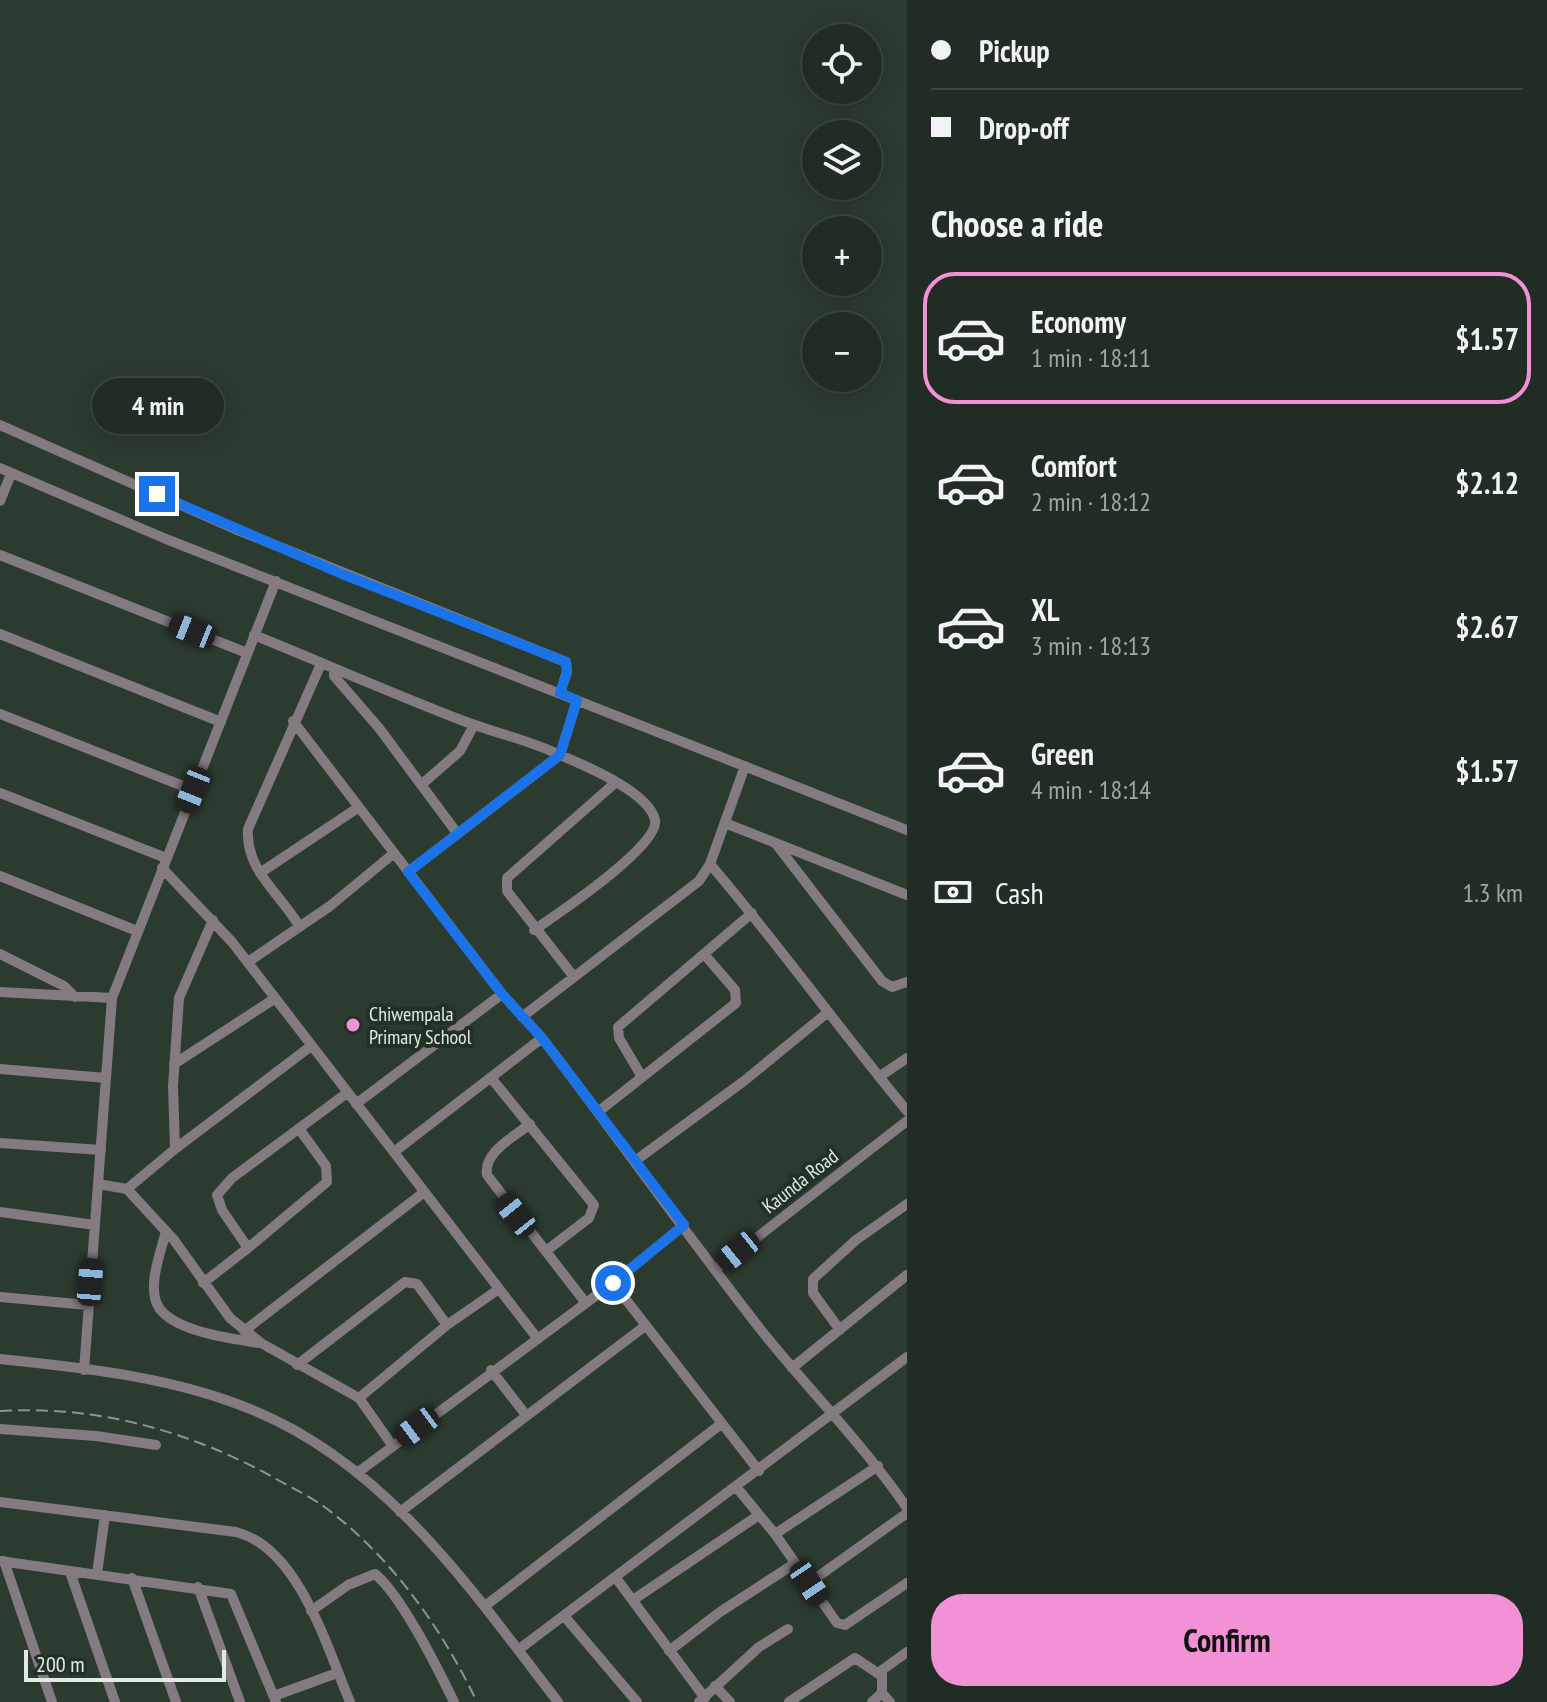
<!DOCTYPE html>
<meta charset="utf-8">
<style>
:root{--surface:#212c24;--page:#2d3831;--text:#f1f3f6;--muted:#a2a7a6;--line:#3e4841;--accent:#f391d6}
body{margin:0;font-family:"PT Sans Narrow",sans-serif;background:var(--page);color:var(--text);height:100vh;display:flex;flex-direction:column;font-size:30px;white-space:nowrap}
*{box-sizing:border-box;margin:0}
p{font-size:26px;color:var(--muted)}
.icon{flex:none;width:44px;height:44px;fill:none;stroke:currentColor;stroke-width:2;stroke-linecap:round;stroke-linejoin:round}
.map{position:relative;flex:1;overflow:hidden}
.sheet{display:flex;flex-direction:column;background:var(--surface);width:640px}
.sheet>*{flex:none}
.guide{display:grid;align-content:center;height:176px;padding:0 24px;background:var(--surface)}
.controls{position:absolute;left:802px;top:24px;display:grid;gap:16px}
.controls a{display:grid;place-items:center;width:80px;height:80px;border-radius:50%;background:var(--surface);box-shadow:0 4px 20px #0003,0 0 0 2px var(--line);font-size:40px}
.scale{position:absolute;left:24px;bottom:20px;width:202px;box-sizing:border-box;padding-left:8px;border:4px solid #e1eae3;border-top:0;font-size:22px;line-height:28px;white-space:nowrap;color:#e1eae3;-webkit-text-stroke:6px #223126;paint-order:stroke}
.end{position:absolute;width:36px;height:36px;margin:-18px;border:10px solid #1a73e8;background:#fff;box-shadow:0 0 0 4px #fff}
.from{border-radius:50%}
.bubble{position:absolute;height:56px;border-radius:28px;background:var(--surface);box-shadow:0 4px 20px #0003,0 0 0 2px var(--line);font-size:26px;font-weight:700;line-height:56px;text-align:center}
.car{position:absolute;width:24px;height:48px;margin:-24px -12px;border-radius:10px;box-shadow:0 0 6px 2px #0007;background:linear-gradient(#222 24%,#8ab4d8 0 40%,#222 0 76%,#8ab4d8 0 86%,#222 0)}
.guide b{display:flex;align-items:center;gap:28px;height:76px;font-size:30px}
.guide b+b{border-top:2px solid var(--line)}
.guide i{width:20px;height:20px;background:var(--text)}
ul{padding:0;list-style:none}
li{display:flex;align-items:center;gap:24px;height:132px;margin:0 16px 12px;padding:0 8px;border:4px solid transparent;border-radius:32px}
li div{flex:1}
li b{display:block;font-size:30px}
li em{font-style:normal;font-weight:700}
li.on{border-color:var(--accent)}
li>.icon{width:72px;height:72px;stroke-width:1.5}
h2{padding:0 24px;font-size:36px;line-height:96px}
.pay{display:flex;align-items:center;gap:20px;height:88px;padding:0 24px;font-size:30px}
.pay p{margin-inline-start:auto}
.cta{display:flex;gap:16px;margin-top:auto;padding:16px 24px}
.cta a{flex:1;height:92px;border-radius:32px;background:var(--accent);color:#111;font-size:32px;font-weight:700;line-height:92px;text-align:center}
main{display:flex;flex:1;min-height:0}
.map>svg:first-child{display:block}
</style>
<main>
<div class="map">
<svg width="907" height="1702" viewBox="0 0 907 1702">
<rect width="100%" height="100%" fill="#2c3b30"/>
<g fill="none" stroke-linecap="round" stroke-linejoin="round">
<!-- minor -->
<path stroke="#837b80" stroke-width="10" d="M0,425L235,529L566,662L567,672L560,693
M0,468L166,539L907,830
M0,501L11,474
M0,555L247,653
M0,634L221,722
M254,635C323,663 391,693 461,720C494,733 527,739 560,755L577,700
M334,669V676L379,728L457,833
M0,714L193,790
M293,721L502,994L542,1038C616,1135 686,1234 761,1330C809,1390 864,1445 907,1508
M421,785L460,751L474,725
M0,793L166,858
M725,823L907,895
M776,844L882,981L892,987L907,982
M710,864C779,945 840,1030 907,1111
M162,868L232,942L537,1338
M408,872L560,755C584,765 649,792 655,820C661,845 556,915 534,930
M260,873L359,807
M0,876L137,931
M299,926C280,893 245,870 248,829L321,664
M0,954L64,986L75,997
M248,962L330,906L393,854
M574,977L507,891V878L615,783
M0,992L112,998
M522,1017L699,881L710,864L745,766
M174,1064L274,999
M0,1069L106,1078
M642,1077L619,1038L618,1027L752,913
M879,1077L907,1058
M492,1079L594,1205L589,1218L546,1251
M356,1104L502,994
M598,1112L736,1003L735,990L704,954
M530,1124C514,1137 483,1152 487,1175L585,1302
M0,1143L101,1150
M175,1149L311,1046
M394,1152L542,1038
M635,1161L744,1081L827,1013
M98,1184L127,1189L175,1149L173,1086L179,998L213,920
M127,1189L174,1240L230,1318L261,1343L359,1398L392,1445
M0,1212L95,1225
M166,1231C161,1252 148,1283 157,1304C169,1331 232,1339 259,1343
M248,1248L327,1182L326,1166L300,1130
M715,1270L907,1121
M203,1283L248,1248L222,1210L217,1195L232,1178L347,1093
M613,1283L759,1471
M0,1297L88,1305
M840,1330L813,1293V1279L856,1240L907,1204
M244,1331L423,1193
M0,1359C85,1368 175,1377 255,1411C388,1466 473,1592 558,1702
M297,1365L405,1282L417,1284L447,1325L499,1289
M792,1368L907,1275
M84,1370L112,998L276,581
M491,1370L526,1415
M359,1398L447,1325
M0,1429L96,1436L156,1445
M357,1473L613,1283L684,1225
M737,1488L775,1534L837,1623L845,1625L907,1583
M0,1502L236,1532C299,1548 327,1648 350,1702
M400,1512L645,1326
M775,1534L878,1466
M0,1561L231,1594L276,1702
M4,1561L52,1702
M70,1572L115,1702
M97,1574L105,1515
M132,1578L176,1702
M616,1578L705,1698
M809,1583L907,1513
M198,1587L240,1702
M633,1600L759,1515
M485,1606L721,1424
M311,1611L348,1585L375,1574C402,1596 438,1669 454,1702
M565,1617L637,1702
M518,1650L907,1357
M669,1651L720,1612L794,1564
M715,1686L730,1702
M882,1693L890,1702
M274,1696L337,1673
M699,1702L759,1647L788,1629
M789,1702L855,1658L879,1674
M872,1702L882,1693V1670L907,1652"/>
<!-- rail -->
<path stroke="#8c988f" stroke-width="2" stroke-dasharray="12 6" stroke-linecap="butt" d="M0,1411C99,1405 193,1432 278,1480C294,1489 311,1497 326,1508C392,1558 441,1627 477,1702"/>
</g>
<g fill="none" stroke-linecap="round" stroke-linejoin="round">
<!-- route -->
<path stroke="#1a73e8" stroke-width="10" d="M157,494L342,574L566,662L567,672L560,693L577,700L560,755L408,872L502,994L542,1038L684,1225L613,1283"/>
</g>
<!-- markers -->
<circle fill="#f391d6" stroke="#223126" stroke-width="3" cx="353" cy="1025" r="8"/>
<g text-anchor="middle" stroke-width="8" stroke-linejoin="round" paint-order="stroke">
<!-- poi labels -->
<g font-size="20" fill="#e1eae3" stroke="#223126" text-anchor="start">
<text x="369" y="1021">Chiwempala<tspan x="369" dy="23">Primary School</tspan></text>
</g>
<!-- street labels -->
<g font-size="20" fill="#e1eae3" stroke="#223126">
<text transform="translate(800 1181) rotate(-38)" y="7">Kaunda Road</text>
</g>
</g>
</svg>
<div class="controls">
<a><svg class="icon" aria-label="locate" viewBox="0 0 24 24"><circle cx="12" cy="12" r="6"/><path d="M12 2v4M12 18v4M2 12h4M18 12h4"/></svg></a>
<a><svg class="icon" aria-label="layers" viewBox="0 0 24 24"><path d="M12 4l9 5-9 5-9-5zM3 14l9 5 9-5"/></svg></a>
<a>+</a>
<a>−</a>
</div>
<div class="scale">200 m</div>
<i class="end from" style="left:613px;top:1283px"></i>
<i class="end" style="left:157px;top:494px"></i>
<div class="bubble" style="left:92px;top:378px;width:132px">4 min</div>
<i class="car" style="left:192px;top:631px;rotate:292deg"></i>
<i class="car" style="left:193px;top:790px;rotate:202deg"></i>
<i class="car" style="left:516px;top:1215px;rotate:321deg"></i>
<i class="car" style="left:738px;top:1251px;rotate:231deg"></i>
<i class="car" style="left:90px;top:1282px;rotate:5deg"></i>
<i class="car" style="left:417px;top:1427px;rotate:233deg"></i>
<i class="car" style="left:809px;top:1583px;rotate:146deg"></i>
</div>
<section class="sheet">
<div class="guide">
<b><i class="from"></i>Pickup</b>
<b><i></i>Drop-off</b>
</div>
<h2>Choose a ride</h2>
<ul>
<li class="on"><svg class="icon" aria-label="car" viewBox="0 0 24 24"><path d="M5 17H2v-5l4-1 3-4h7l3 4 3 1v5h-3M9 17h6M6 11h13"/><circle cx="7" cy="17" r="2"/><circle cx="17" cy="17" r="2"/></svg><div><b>Economy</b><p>1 min · 18:11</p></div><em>$1.57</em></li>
<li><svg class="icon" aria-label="car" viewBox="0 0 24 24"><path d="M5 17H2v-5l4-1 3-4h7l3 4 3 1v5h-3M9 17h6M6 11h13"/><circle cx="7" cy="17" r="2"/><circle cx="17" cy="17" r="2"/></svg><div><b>Comfort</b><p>2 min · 18:12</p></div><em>$2.12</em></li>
<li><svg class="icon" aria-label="car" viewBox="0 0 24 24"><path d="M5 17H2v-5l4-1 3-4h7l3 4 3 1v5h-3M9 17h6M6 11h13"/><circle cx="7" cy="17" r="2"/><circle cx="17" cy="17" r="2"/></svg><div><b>XL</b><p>3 min · 18:13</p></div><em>$2.67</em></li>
<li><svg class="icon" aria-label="car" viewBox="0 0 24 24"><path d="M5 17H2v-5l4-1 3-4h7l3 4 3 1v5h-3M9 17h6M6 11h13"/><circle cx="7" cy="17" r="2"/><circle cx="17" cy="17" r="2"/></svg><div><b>Green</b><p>4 min · 18:14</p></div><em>$1.57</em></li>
</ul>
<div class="pay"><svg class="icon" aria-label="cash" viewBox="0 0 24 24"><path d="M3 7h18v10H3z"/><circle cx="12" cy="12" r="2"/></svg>Cash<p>1.3 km</p></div>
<div class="cta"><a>Confirm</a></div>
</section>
</main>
